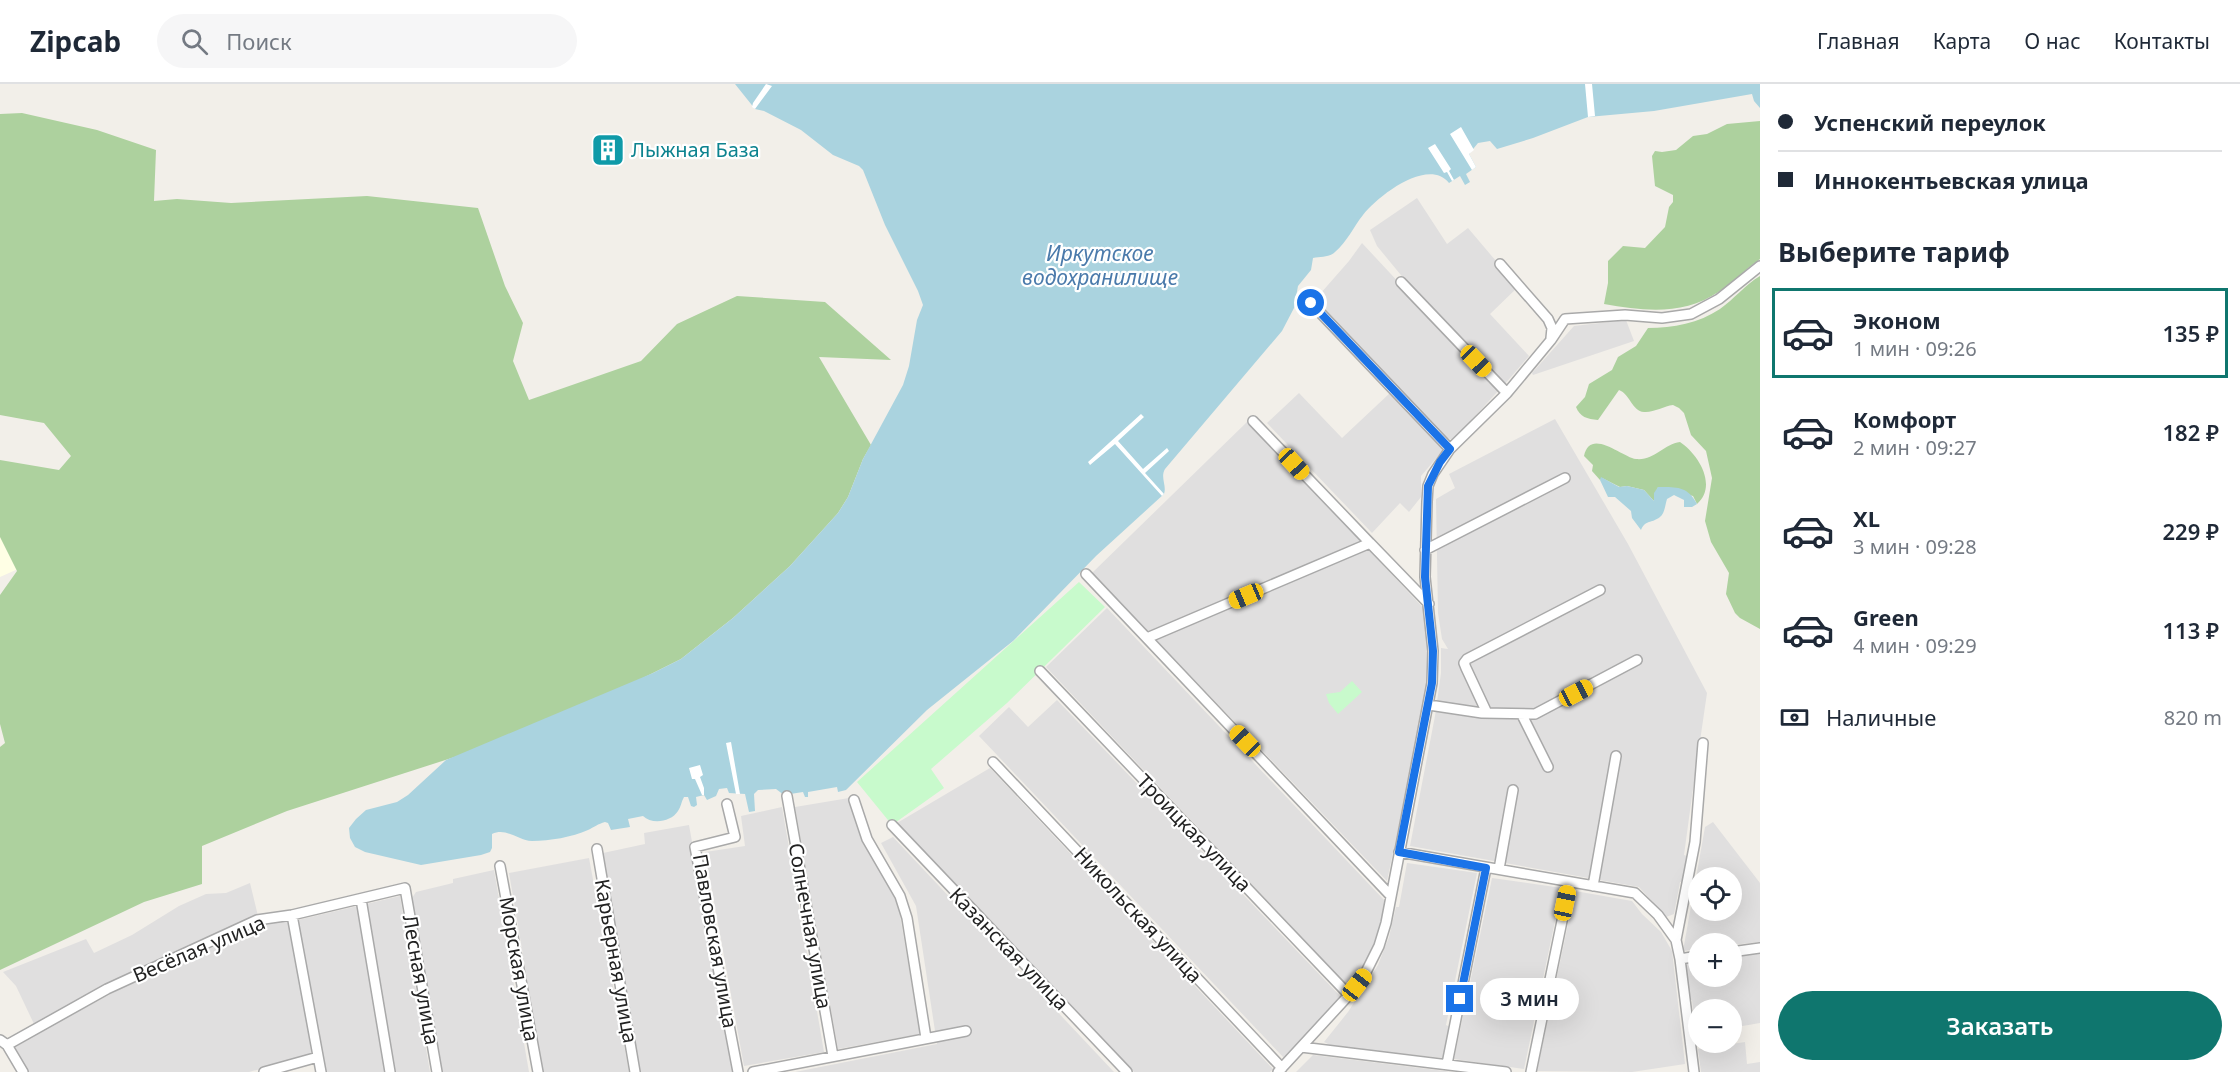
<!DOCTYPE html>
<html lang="ru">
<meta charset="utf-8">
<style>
:root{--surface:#fff;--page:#f6f6f7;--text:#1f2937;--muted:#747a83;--line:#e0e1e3;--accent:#0f766e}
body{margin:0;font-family:"Noto Sans",sans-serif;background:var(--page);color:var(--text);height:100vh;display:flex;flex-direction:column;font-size:22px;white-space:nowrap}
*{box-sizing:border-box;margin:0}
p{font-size:20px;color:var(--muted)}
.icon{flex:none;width:33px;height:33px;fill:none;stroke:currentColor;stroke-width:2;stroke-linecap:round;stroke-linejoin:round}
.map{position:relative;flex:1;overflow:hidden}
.side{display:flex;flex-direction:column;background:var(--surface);width:480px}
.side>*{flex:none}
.top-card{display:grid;align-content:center;height:132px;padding:0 18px;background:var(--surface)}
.fabs{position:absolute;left:1688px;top:783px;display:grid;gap:12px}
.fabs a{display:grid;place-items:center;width:54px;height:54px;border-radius:50%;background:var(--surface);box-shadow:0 6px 24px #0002;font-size:30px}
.end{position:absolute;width:27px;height:27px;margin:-14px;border:8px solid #1a73e8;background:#fff;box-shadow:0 0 0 3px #fff}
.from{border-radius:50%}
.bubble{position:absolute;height:42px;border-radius:21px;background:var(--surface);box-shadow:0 6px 24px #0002;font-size:20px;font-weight:600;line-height:42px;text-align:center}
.car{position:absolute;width:18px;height:36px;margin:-18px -9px;border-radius:8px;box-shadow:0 0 4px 2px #0007;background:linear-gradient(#f5c518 24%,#345 0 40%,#f5c518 0 76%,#345 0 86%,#f5c518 0)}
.top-card b{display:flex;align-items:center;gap:21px;height:57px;font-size:22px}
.top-card b+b{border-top:2px solid var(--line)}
.top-card i{width:15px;height:15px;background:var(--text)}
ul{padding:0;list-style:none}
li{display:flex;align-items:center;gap:18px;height:90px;margin:0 12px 9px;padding:0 6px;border:3px solid transparent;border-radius:0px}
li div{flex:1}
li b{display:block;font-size:22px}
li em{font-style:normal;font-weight:600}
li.current{border-color:var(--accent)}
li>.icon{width:54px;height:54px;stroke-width:1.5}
h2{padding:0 18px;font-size:27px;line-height:72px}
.pay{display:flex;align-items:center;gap:15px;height:66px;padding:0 18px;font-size:22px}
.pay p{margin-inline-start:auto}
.button{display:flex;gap:12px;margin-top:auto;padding:12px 18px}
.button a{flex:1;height:69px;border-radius:36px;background:var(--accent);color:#fff;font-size:24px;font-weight:600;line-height:69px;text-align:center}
header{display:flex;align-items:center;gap:36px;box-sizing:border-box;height:84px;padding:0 30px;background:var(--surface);border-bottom:2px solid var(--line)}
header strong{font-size:28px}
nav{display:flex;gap:33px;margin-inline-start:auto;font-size:21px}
.search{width:420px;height:54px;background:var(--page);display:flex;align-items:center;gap:15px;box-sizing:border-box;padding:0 21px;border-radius:33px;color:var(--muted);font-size:22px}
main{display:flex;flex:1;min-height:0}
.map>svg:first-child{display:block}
</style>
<header>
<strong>Zipcab</strong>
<div class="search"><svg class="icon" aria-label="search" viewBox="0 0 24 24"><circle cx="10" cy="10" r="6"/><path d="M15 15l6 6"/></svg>Поиск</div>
<nav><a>Главная</a><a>Карта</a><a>О нас</a><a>Контакты</a></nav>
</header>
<main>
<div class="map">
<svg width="1760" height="988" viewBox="0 0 1760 988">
<rect width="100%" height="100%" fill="#f2efe9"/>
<!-- residential -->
<path fill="#e0dfdf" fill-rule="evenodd" d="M1417,114L1447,160L1468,144L1518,203L1490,230L1529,272L1504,301L1405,196L1377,162L1370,146Z
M1362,159L1499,306L1453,356L1441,352L1313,218L1349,177Z
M1626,236L1634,257L1533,291L1532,289L1574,242Z
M1391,308L1445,364L1421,392V413L1409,428L1400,419L1372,449L1267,339L1299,309L1342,354Z
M1555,335L1628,460L1707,609L1692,712L1684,771L1687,772L1683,798H1680L1674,830L1666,833L1639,803L1410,762L1435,632L1441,589V564L1448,565L1442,555L1438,529L1436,415L1455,404L1449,390Z
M1248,337L1428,529V603L1387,797L1092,489Z
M1107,524L1385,817L1383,832L1373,865L1360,888L1349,903L1046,583Z
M1057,616L1341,913L1284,974L979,652L1009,623L1028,643Z
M990,684L1273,985L1270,988H1134L897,739Z
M849,714L862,754L898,819L920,950L838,965L795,723Z
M782,723L824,968L744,982L705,768L745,762L741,732Z
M1713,738L1760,799V858L1731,861V860H1698V865L1683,867L1705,743ZM1698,794H1731V826H1698Z
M689,741L733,988H640L603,769L645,760L644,749Z
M893,753L1114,988H795L937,960L916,822L881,759Z
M589,774L629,988H543L509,789Z
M1407,779L1477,789L1446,941L1450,943L1443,974L1332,962L1324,958L1348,928L1378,881L1389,853L1396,823H1399Z
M494,786L529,988H442L412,814L416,808L453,799V795Z
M1492,794L1562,804L1524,985L1454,975Z
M250,799L258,832L108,900L34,940L16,902L3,888L86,855L94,869L132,851L179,822L206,810L226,809Z
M1575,807L1632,817L1642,830L1661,848L1672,867L1685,980L1632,988L1537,987Z
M400,812L430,988H323L298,836Z
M289,836L312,971L249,988H27L14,962L120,905L234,853V848L263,838Z
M1760,868V939L1731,944V926H1698V945H1695L1692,916H1688L1684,878L1698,876V892H1731V872Z
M1745,958L1747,980L1760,978V988H1701L1698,965Z
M1313,971L1453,988H1296Z"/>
<!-- education -->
<path fill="#ffffe5" d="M0,449L18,485L0,493Z"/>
<!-- forest -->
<path fill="#add19e" d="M22,29L97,46L156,66L154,117L177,115L231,119L367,112L478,124L505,202L523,239L513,277L529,316L641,277L677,240L737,212L825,218L891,276L819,273L871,361L863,375L848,413L838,429L790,482L733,534L681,575L629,601L464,670L287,727L202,762V800L144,818L0,886V663L5,659L0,640V511L17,487L0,453V376L59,386L71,372L44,339L0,331V30Z
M1760,37V175C1746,185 1734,197 1720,207C1683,232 1645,227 1604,220L1608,199V177L1623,162L1645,164L1665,143L1669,123L1673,118V111L1655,102L1652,72L1655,67L1662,68L1676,66L1693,52L1707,50L1727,40Z
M1760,192V545L1740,534L1735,529L1726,510L1729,489L1711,458L1705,437L1712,394L1706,367L1691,351L1684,329L1679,324L1673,321C1664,322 1653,329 1644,328C1632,327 1630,310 1619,306L1598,336C1587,335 1580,333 1576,323L1585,313L1589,300L1612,286L1618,273L1636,262L1648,244C1673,244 1699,239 1720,225C1734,215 1745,201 1760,192Z
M1680,358C1698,370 1718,401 1697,420L1693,412L1658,403L1654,417L1644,406L1627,402L1620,403L1602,394L1600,396L1592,387L1593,381L1584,372C1590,343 1622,373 1636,375C1654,377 1664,360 1680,358Z"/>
<!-- park -->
<path fill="#c8facc" d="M1079,498L1105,523L1007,619L931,685L944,704L892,741L857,698Z
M1352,597L1362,608L1338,630L1329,619L1326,610L1340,608Z"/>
<!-- water -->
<path fill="#aad3df" d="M735,0H1760V24L1754,17L1752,10L1654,27L1588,33L1533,54L1497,65L1490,57L1478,59L1469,70L1476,83L1466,90L1470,98L1465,101L1460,92L1449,99C1428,73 1378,112 1363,131C1354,142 1347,158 1335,168C1329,174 1321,172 1313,174L1311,186L1298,202L1294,224L1282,247L1165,385C1160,393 1167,402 1164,410L1096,472L1013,557L927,626L846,706L838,708L837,703L808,708V713H805L803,708L784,711L776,705L758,706L754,710L755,727L749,728L745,710L729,709L727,704L719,705L716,712L707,716L704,711L696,713L697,721L694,723L691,722L688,713H684C681,718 681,723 678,727C671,738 652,741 643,732L628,735L630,743L611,746L608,739L605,738C598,740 594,743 588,746C572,753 550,757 532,757C517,756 506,743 492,750V764L490,768L481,771L421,781L365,768L355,763L350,754L349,744L356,735L366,726L397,718L408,711L446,676L653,589L681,575L733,534L790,482L838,429L848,413L863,375L903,301L909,282L917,236L923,221L918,207L885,141L863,86L859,82L833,71L801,46L764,27L755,25Z
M1601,393L1619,403L1627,402L1644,406L1654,417V409L1658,403C1676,403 1688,402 1697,420L1692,423H1684V416L1674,411L1667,415C1665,421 1665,429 1660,433C1651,440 1646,435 1641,446L1632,434L1631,427L1615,413H1608L1600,396Z"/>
<!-- pier -->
<path fill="#fff" d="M766,0L772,2L755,25L752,23L753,19Z
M1585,0H1592L1595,32L1588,33Z
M1461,43L1474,66L1469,70L1476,83L1472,86L1450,50Z
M1435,60L1451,85L1449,87L1454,96L1452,97L1447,88L1444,89L1428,64Z
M1141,330L1144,333L1118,357L1143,385L1167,364L1169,367L1145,389L1164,410L1162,412L1115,360L1090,381L1088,378Z
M731,658L740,710H736L726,659Z
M700,681L703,691L700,693L704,704V711H702L695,695H692L689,684Z"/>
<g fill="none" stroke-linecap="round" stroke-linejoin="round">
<defs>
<path id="minor" d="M1500,180L1548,235L1552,244L1551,254
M1401,198L1507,309
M1311,219L1450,365
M1253,337L1370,459
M1425,466L1565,394
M1086,490L1390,811
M1147,554L1370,459L1429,520
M1040,587L1349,911
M1429,621L1482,629L1535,630L1637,576
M1487,629L1466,584L1464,579L1467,575L1600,506
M1522,631L1548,683
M993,678L1282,984
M787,712L833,972
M854,716L867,755L900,812L907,834L926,954
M727,720L735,753L695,763L738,988
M892,741L1127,988
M597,765L635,988
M1399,768L1635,809L1658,831L1676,856L1680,875L1694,988
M500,782L538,988
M1499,785L1513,706
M1593,802L1616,672
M361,815L390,988
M292,831L321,988
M1676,856L1695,758L1703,659
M1731,868L1760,864
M1680,875L1698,872
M0,956L7,961L23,988
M7,961L107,905L257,836L292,831L405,804L437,988
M1301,963L1506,988
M1447,980L1486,784
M264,988L318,973
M753,988L966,947
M1278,988L1349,911L1365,890L1379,862L1386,839L1432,599L1433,567L1425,493L1427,418L1428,402L1433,390L1450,365L1507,309L1551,256L1565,235L1625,231L1662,234L1691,230L1719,215L1760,182
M1531,988L1570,798"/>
</defs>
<!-- minor casing -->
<use href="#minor" stroke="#a9a9a9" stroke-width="12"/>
<!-- minor -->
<use href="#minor" stroke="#fff" stroke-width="9"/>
</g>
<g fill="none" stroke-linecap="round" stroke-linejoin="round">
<!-- route -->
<path stroke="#1a73e8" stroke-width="8" d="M1311,219L1450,365L1440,378L1428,402L1425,493L1433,567L1432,599L1399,768L1486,784L1460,915"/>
</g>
<!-- icons -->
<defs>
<symbol id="building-square" viewBox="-11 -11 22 22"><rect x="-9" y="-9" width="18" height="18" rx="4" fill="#0f9aa8" stroke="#fff"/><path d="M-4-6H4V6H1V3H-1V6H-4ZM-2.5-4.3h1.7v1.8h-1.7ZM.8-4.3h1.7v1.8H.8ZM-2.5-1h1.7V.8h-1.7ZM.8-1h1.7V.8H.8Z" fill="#fff"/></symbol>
</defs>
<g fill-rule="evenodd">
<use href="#building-square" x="589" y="47" width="38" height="38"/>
</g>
<g text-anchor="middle" stroke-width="4.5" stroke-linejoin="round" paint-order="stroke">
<!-- culture labels -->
<g font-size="20" fill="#0d838f" stroke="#fff" text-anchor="start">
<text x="631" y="73">Лыжная База</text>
</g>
<!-- street labels -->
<g font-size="20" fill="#222" stroke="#fff">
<text transform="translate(1194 749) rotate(46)" y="7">Троицкая улица</text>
<text transform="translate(1138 831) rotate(47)" y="7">Никольская улица</text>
<text transform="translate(810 842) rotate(80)" y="7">Солнечная улица</text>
<text transform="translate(715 857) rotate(80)" y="7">Павловская улица</text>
<text transform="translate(199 865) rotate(-23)" y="7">Весёлая улица</text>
<text transform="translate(1009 865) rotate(46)" y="7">Казанская улица</text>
<text transform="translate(616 877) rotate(80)" y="7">Карьерная улица</text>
<text transform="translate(519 885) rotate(80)" y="7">Морская улица</text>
<text transform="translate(421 896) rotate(80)" y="7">Лесная улица</text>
</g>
<!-- water labels -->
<g font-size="21" font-style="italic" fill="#4a7aab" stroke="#fff">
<text x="1100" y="177">Иркутское<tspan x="1100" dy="24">водохранилище</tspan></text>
</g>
</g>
</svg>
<div class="fabs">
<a><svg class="icon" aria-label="locate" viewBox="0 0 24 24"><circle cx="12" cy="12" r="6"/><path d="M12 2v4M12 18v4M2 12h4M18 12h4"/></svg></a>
<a>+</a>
<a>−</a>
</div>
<i class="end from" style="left:1311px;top:219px"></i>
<i class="end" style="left:1460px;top:915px"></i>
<div class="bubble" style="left:1480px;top:894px;width:99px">3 мин</div>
<i class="car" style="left:1476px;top:277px;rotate:136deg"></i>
<i class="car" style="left:1294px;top:380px;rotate:137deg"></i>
<i class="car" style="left:1246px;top:512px;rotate:247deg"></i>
<i class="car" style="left:1576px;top:609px;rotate:62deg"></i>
<i class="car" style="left:1245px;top:657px;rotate:316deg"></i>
<i class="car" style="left:1565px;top:819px;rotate:12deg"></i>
<i class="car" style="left:1357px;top:901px;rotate:38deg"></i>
</div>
<section class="side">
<div class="top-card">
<b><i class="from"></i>Успенский переулок</b>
<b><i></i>Иннокентьевская улица</b>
</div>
<h2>Выберите тариф</h2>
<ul>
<li class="current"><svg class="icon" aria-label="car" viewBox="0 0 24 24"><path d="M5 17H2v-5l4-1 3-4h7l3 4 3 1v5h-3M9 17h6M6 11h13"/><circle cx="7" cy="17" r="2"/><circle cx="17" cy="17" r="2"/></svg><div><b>Эконом</b><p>1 мин · 09:26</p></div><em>135 ₽</em></li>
<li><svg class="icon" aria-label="car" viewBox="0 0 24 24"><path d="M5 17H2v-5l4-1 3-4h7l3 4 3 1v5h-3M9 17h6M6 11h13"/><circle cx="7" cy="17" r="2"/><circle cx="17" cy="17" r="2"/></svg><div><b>Комфорт</b><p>2 мин · 09:27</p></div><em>182 ₽</em></li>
<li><svg class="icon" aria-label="car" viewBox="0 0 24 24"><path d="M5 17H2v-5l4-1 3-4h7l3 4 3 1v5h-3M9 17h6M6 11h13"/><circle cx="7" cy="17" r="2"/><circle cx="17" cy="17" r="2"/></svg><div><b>XL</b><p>3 мин · 09:28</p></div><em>229 ₽</em></li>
<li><svg class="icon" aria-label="car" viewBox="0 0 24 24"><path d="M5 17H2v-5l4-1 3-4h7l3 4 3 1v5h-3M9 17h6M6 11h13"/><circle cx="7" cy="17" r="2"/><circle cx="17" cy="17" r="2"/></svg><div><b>Green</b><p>4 мин · 09:29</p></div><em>113 ₽</em></li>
</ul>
<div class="pay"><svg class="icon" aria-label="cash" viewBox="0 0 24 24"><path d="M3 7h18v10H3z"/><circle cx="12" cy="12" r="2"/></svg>Наличные<p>820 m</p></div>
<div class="button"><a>Заказать</a></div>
</section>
</main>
